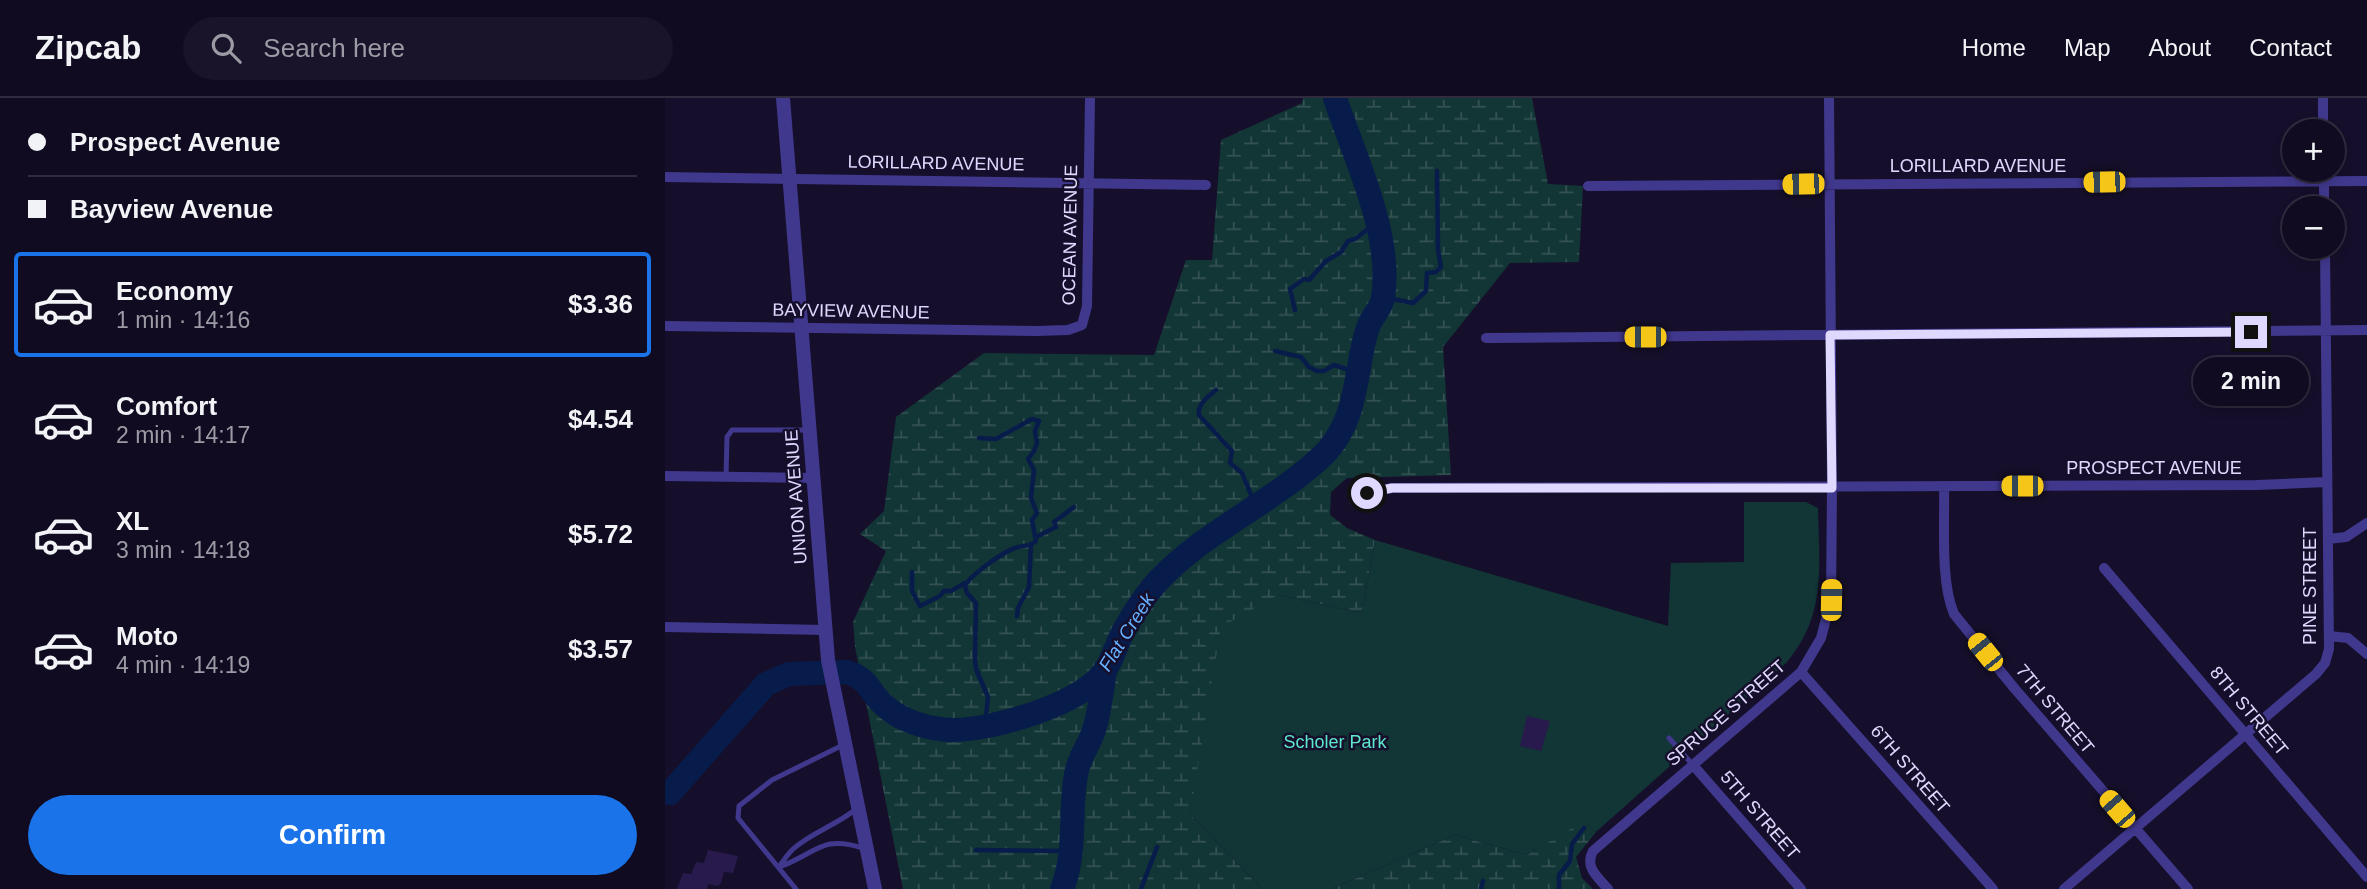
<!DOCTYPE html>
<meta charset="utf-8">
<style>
:root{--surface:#100b20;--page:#191429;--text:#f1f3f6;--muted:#9c9ba5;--line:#302b3e;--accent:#1a73e8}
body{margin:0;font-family:Arial,sans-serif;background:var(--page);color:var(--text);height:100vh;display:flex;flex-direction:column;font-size:26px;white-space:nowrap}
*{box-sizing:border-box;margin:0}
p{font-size:23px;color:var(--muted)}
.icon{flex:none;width:38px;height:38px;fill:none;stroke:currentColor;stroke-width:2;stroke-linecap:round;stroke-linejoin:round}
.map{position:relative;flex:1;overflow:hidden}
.sheet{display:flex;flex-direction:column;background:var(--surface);width:665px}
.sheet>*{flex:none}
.hud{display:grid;align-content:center;height:154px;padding:0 28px;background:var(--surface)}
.fabs{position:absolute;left:1617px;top:21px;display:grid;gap:14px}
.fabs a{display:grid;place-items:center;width:63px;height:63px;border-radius:50%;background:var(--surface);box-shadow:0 4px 10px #0003,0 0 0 2px var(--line);font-size:35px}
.end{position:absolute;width:32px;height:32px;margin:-16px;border:9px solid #e0d9ff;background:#111;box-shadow:0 0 0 4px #111}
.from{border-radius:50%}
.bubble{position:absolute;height:49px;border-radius:24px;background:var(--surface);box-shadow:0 4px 10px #0003,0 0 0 2px var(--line);font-size:23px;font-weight:600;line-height:49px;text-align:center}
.car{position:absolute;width:21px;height:42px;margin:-21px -10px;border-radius:9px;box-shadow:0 0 5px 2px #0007;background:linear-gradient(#f5c518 24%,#345 0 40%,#f5c518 0 76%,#345 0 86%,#f5c518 0)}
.hud b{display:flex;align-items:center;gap:24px;height:66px;font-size:26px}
.hud b+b{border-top:2px solid var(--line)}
.hud i{width:18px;height:18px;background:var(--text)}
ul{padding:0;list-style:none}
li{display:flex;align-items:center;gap:21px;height:105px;margin:0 14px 10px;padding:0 14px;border:4px solid transparent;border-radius:7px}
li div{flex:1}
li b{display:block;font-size:26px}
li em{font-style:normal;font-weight:600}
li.active{border-color:var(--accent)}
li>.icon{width:63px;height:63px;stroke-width:1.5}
.cta{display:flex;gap:14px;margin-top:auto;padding:14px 28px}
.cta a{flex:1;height:80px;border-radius:42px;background:var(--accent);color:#fff;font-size:28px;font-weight:600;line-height:80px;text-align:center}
header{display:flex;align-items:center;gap:42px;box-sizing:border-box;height:98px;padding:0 35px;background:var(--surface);border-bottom:2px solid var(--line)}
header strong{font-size:33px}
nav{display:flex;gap:38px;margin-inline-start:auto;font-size:24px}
.search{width:490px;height:63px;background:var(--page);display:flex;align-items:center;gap:18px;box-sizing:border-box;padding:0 24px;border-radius:38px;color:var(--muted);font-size:26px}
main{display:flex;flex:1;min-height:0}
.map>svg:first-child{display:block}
</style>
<header>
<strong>Zipcab</strong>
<div class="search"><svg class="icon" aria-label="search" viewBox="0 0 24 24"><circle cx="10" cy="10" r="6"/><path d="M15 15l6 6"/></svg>Search here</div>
<nav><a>Home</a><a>Map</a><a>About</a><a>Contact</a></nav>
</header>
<main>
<section class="sheet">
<div class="hud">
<b><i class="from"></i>Prospect Avenue</b>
<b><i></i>Bayview Avenue</b>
</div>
<ul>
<li class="active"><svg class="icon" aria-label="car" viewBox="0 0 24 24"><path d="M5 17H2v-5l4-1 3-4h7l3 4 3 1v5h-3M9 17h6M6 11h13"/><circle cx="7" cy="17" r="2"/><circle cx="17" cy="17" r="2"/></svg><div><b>Economy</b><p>1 min · 14:16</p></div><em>$3.36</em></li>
<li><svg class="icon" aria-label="car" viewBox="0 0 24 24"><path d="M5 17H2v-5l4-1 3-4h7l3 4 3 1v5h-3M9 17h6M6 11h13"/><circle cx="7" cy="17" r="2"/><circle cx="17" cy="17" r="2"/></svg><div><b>Comfort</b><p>2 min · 14:17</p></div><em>$4.54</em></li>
<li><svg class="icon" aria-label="car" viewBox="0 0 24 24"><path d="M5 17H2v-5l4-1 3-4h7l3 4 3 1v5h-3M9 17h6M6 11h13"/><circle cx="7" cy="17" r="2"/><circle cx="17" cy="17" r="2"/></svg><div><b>XL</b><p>3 min · 14:18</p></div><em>$5.72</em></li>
<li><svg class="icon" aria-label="car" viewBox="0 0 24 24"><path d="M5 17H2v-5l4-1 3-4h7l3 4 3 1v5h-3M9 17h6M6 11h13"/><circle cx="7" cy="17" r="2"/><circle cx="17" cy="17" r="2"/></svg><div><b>Moto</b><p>4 min · 14:19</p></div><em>$3.57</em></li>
</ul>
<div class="cta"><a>Confirm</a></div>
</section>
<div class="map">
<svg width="1702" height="791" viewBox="0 0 1702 791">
<defs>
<pattern id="wetland-marsh" width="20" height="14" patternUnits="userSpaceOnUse" patternTransform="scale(1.75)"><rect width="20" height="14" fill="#123536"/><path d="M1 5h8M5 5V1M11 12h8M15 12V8" fill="none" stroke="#345254"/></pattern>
</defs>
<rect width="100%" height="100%" fill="#160f2b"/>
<!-- wetland -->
<path fill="url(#wetland-marsh)" d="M638,0H867L883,86L918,88L914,164L845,165L778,249L786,377L682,380L666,394L665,417L682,430L710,442L697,515L613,497L525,716L597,791H238L190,549L188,524L221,453L195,436L219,413L231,319L319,255L489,257L521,162H547L556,42L637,5Z
M919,722L931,734L911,759L917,780L928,791H666L790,737L862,757Z"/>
<!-- green -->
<path fill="#123536" d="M1079,404H1141L1153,410C1154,468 1162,516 1122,564L931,734L919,723L862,757L790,737L666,791H597L525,716L556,529L613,497L697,515L710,442L1003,528L1006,465L1079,464Z"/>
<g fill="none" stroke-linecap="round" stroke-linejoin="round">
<!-- stream -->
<path stroke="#081c4c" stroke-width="4.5" d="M718,199L748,205L761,193L762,175L771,174L776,169L773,152L772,73
M630,212L625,191L639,181L644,182L661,163L676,154L683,143L690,141L712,124
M610,253L636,259L644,269L652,273H659L669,267L693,275
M551,292C543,299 532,306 534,317L567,353L565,365L577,375L591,409
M314,340L331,341L367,321L374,323L370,333L372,345L369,353L363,361L369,372L366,400L372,415L367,422L371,443C365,449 358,447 350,450C338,454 304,478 300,488L302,495L311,505L310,561L311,571L323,599L320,628
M371,439L391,429L389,424L409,409
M247,474V493L255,508L275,498L279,493H286L300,485
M352,518L353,510L364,489L366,447
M311,752L406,753
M476,791L492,749
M816,791L818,783
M894,791V777L905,763L907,746L919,730"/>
<!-- river -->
<path stroke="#081c4c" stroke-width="24" d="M5,695L101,586L124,576L182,574C205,581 204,595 220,608C237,624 267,632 289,632C330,631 414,607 439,574C447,563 451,548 457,536C467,518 479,498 493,483C539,434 603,407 653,362C685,334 689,298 696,258C698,248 700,236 704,227C708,217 717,210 718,199C728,137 689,58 670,0
M397,791C412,754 404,715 411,677C413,660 424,648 429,632C435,613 437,592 440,572"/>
</g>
<!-- building -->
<path fill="#281a4d" d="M862,618L885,623L876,653L855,648Z
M43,752L73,758L68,775L59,774L56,785L53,788L43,786L42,791H12L18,775L26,776L31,764L39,765Z"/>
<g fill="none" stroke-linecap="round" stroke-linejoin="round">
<!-- service -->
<path stroke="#40388d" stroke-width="5" d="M61,378L62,339L67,332H142
M1004,640L1027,666
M117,768C153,754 157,737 198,750
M114,769C118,763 123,756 128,751C147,734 172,727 191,711
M131,791L73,720L74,708L107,682L180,646"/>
<!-- minor -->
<path stroke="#40388d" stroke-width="10" d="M1658,0V33
M1659,72V110
M0,79L541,87
M923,88L1702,83
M0,228L371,233L403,232L417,227L422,208L425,0
M821,240L1702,232
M0,378L149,380
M1279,389C1280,425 1275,483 1289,516L1350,591L1523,791
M689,403L702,395L727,390L1592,387L1662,384
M1663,441L1681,439L1702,425
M1439,470L1702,779
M0,529L160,532
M1664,538L1683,540L1702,556
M1136,574L1328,791
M1028,667L1136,791
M943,791C933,779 919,769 928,753L1136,574L1156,540L1166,502L1167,390L1164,0
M1399,791L1651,576L1660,565L1664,551L1660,149"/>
<!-- tertiary -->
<path stroke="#40388d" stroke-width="14" d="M118,0L163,562L210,791"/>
</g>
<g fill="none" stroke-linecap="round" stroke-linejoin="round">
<!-- route -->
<path stroke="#e0d9ff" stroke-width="9" d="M702,395L727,390H1167L1165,237L1586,234"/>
</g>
<g text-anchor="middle" stroke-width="5" stroke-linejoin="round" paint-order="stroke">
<!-- street labels -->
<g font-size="18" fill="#e0d9ff" stroke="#160f2b">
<text transform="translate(271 65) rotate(1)" y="6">LORILLARD AVENUE</text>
<text x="1313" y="74">LORILLARD AVENUE</text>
<text transform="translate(405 137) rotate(-89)" y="6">OCEAN AVENUE</text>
<text transform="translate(186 213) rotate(1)" y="6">BAYVIEW AVENUE</text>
<text x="1489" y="376">PROSPECT AVENUE</text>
<text transform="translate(131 399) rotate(-94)" y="6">UNION AVENUE</text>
<text transform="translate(1645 488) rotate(-90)" y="6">PINE STREET</text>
<text transform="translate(1390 611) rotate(50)" y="6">7TH STREET</text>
<text transform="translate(1584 613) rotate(50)" y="6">8TH STREET</text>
<text transform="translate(1061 615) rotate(-41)" y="6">SPRUCE STREET</text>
<text transform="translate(1245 671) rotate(49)" y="6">6TH STREET</text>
<text transform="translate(1095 717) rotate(49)" y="6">5TH STREET</text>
</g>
<!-- park labels -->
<g font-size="18" fill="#5de7cd" stroke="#160f2b">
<text x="670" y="650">Scholer Park</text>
</g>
<!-- water labels -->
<g font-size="19" font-style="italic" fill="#67b0ff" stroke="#160f2b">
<text transform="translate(461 534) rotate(-58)" y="7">Flat Creek</text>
</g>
</g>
</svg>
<div class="fabs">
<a>+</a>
<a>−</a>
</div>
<i class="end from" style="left:702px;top:395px"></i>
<i class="end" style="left:1586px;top:234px"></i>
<div class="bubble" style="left:1528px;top:259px;width:116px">2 min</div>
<i class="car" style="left:1439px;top:84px;rotate:269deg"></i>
<i class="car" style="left:1138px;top:86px;rotate:269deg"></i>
<i class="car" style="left:980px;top:239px;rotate:270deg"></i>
<i class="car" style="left:1357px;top:388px;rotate:270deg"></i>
<i class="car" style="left:1166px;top:502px;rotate:1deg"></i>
<i class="car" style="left:1320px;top:554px;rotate:321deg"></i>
<i class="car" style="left:1452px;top:711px;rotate:319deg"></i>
</div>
</main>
